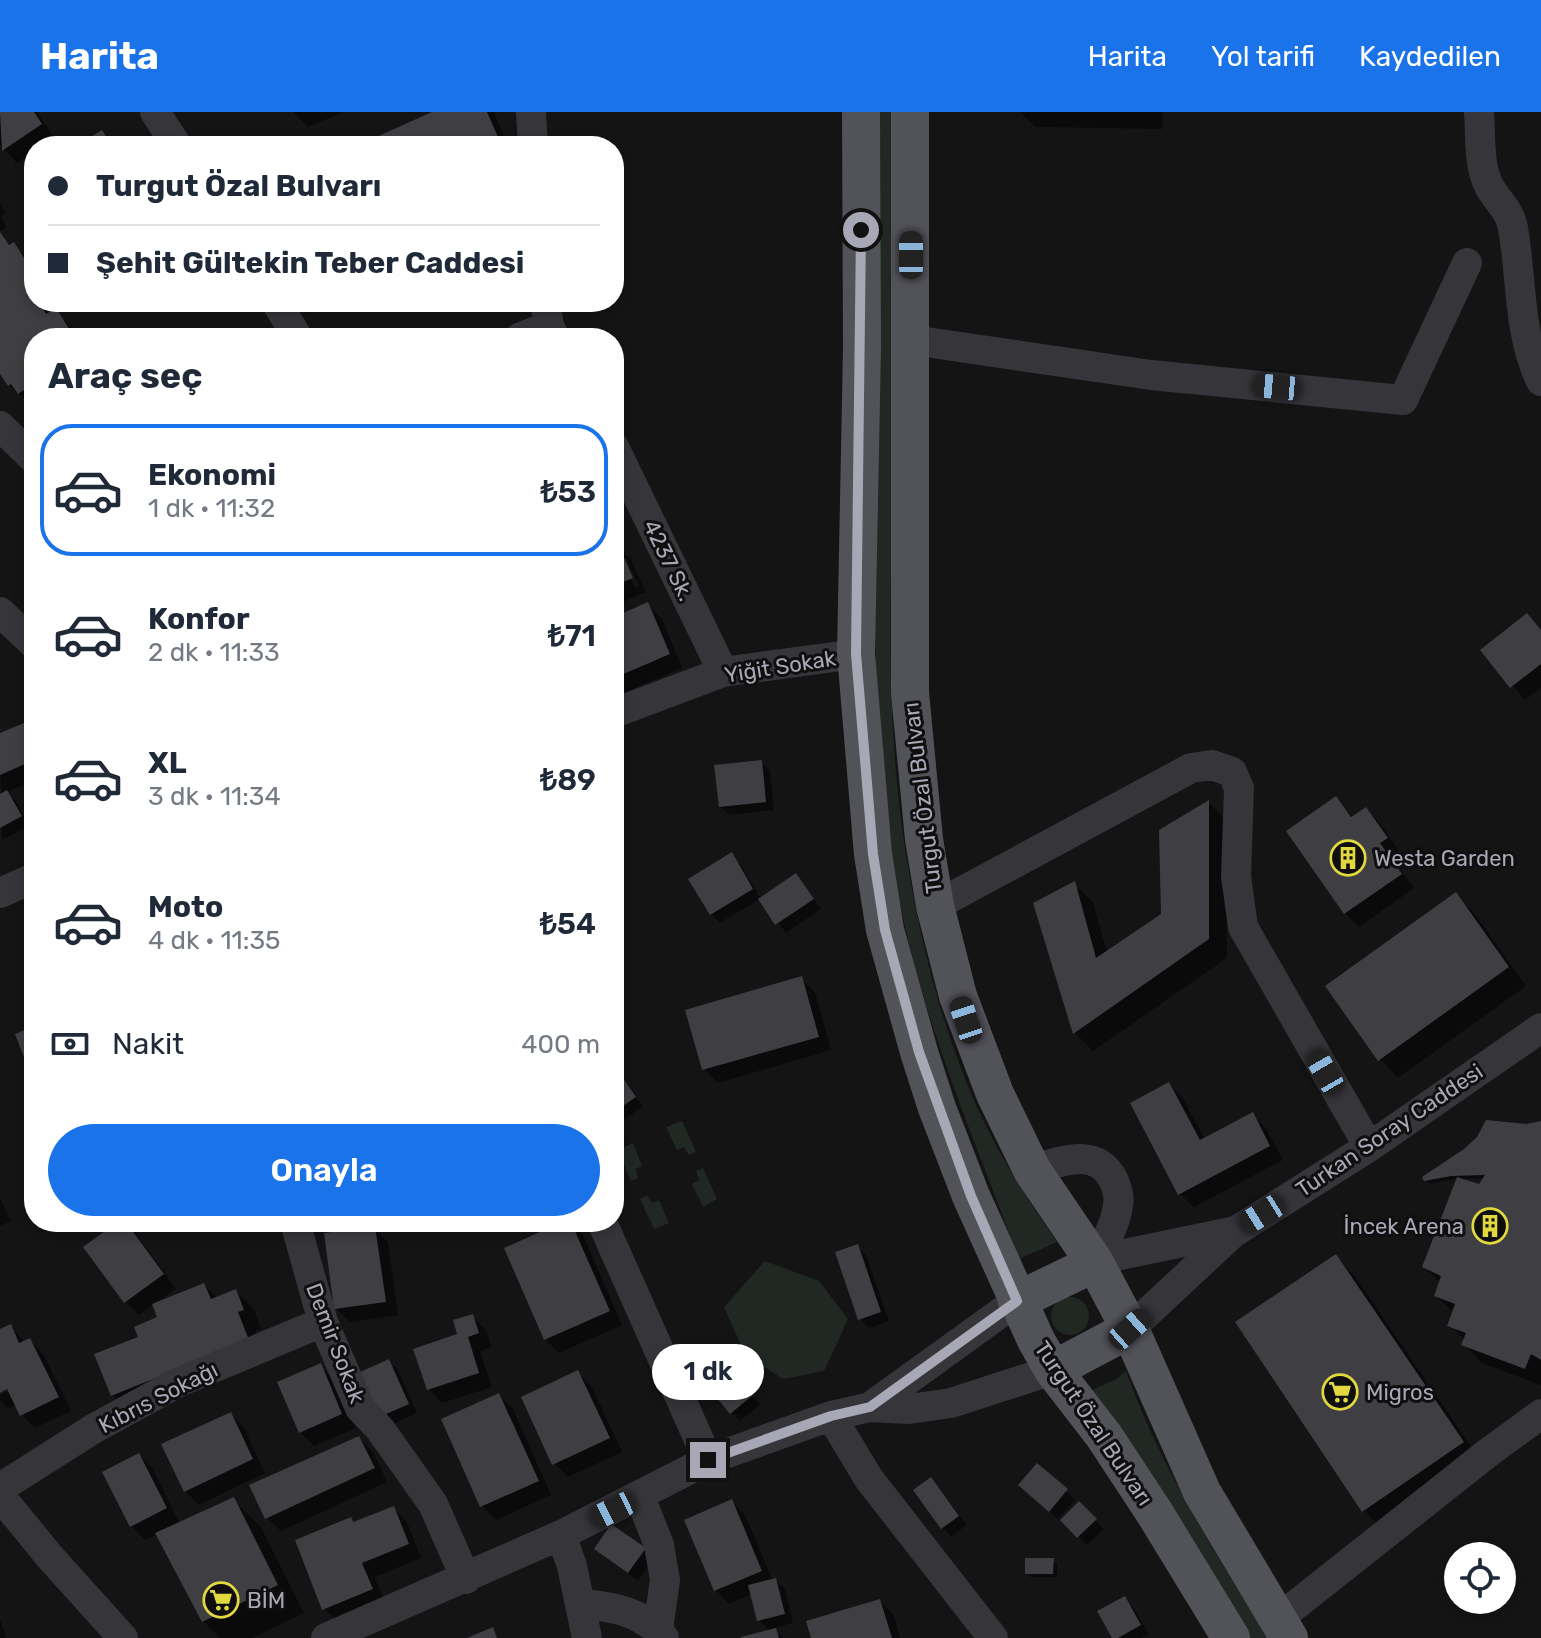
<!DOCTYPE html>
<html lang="tr">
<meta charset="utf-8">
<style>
:root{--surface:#fff;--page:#f2f2f3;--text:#1f2937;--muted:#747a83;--line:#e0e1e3;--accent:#1a73e8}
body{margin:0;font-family:Rubik,sans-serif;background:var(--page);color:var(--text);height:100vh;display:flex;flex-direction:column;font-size:30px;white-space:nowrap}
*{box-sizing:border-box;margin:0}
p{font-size:26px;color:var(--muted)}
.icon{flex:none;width:44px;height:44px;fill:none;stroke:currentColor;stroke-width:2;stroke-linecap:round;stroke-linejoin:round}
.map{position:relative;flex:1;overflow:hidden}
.side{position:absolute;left:24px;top:216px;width:600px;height:904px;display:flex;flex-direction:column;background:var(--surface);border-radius:32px;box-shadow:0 4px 12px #0003}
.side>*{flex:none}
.banner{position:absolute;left:24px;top:24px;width:600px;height:176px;border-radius:32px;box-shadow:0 4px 12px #0003;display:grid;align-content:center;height:176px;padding:0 24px;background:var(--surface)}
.fabs{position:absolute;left:1444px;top:1430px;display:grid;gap:16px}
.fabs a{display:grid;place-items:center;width:72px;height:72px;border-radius:50%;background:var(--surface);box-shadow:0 4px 12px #0003;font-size:40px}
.end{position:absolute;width:36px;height:36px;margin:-18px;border:10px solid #a7a7b5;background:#111;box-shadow:0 0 0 4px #111}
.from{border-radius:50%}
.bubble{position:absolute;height:56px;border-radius:28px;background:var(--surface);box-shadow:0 4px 12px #0003;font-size:26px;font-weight:600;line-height:56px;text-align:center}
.car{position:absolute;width:24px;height:48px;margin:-24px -12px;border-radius:10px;box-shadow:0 0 6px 2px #0007;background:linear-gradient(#222 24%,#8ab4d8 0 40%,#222 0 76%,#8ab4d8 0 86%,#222 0)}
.banner b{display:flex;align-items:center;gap:28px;height:76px;font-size:30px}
.banner b+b{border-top:2px solid var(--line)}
.banner i{width:20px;height:20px;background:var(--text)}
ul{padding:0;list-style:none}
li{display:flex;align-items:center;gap:24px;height:132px;margin:0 16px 12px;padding:0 8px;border:4px solid transparent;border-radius:32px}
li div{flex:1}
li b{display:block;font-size:30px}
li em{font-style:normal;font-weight:600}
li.on{border-color:var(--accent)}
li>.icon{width:72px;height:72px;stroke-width:1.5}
h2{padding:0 24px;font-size:36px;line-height:96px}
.pay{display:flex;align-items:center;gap:20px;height:88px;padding:0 24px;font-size:30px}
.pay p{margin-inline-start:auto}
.button{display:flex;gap:16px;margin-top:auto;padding:16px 24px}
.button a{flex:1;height:92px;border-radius:48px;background:var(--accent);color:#fff;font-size:32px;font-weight:600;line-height:92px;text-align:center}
header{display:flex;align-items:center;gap:48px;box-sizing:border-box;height:112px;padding:0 40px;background:var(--accent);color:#fff}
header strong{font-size:38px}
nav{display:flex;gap:44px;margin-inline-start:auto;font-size:28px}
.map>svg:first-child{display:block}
</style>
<header>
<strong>Harita</strong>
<nav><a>Harita</a><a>Yol tarifi</a><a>Kaydedilen</a></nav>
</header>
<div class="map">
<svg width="1541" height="1526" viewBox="0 0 1541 1526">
<rect width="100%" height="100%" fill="#141415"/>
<!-- green -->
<path fill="#212824" d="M877,0H894C895,117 895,234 893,351C892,440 888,529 893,618C899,742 929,893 982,1006C1003,1050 1029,1090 1057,1130L1019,1147C975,1028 923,911 899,786C873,650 874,513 875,375C876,250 876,125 877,0Z
M682,1009L696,1040L689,1043L684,1035L677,1038L666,1015Z
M633,1031L642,1054L635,1057L638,1066L631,1069L618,1038Z
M703,1056L717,1087L703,1095L692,1072L699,1068L696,1059Z
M647,1083L652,1091L659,1088L669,1111L654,1117L640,1087Z
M765,1149L819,1169L848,1207L824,1259L783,1267L745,1242L724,1195Z
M1051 1204a19 19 0 1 1 38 0a19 19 0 1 1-38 0Z
M1126,1259C1160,1355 1215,1440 1268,1526H1249L1154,1366L1092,1278L1117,1267Z"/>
<!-- shadow -->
<path fill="#0007" fill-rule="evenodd" d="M0,0H37L54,26L43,34H34V40L17,51L0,33Z
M293,0H344L308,15Z
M437,0H494L508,34H362Z
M1020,0H1163L1162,17L1035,15Z
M0,92L6,101L1,104L7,115L0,119Z
M0,123L11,134L14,132L34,154V190H43L51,202L56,199L80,226H34V295L9,273L0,258Z
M132,190H149L139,197Z
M616,432L630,446L646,480L614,494V433ZM622,446H626L639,474L635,476Z
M648,493L662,507L682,556L614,585V507Z
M1527,503L1541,517V576L1525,588L1483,539Z
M24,613L34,623V668L6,680L16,689L29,714L2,728L0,624Z
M761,650L770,659L774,698L729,703L720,694Z
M1336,686L1354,706L1366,698L1380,711L1400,741L1393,746L1414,776L1359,815L1345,801Z
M1208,690L1226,708L1227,846L1093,939L1075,921L1036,792L1074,772L1093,790L1107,841L1163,803Z
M731,743L740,752L761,787L796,763L821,797L786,821L760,787L720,811L711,802Z
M1456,783L1474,801L1526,874L1398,966L1380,947Z
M801,867L815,880L831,938L718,971L704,957Z
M34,916V954L26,946Z
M614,954L643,994L614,1015Z
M1169,972L1183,986L1205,1028L1252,1003L1266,1016L1283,1048L1194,1095L1180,1082Z
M1541,1011V1273L1482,1251L1464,1232L1465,1229L1450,1213L1454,1201L1436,1184L1441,1171L1424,1155L1458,1066L1430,1072L1426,1068L1527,1014ZM1485,1066L1480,1074L1459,1067Z
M0,1086L11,1109L0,1114Z
M101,1110H128L176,1177L157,1190L204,1173L217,1186L235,1179L254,1197L261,1217L255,1219L266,1247L131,1302L112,1283L141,1226L159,1206L154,1192L139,1203L126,1190L108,1120Z
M567,1110L583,1123L622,1213L559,1241L545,1227Z
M374,1116L388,1130L398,1203L350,1210L336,1196Z
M857,1135L866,1143L889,1209L869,1216L860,1207Z
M1336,1145L1354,1163L1481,1349L1382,1417L1364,1398Z
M472,1204L486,1218L492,1235L480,1239L492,1275L442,1291L429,1277Z
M10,1214L25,1230L30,1228L43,1242L71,1299L35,1316L22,1303L17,1293L8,1297L0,1288V1283L17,1275L15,1271L0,1279V1219Z
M389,1250L398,1258L417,1301L388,1314L379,1305Z
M726,1252L760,1293L740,1309L732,1300Z
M320,1254L334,1268L355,1316L314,1334L300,1320Z
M578,1261L592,1275L622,1340L568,1365L554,1351Z
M499,1283L513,1297L551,1383L496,1408L482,1394L444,1308Z
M231,1302L244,1316L265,1361L199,1393L185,1379Z
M359,1326L373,1340L387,1370L281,1419L267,1406Z
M139,1343L153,1357L180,1412L233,1388L261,1415L304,1501L252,1526H220L203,1509L158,1422L145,1428L131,1414Z
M1038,1354L1075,1388L1058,1407L1030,1382Z
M931,1367L967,1413L951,1424L943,1416Z
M731,1389L745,1403L773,1469L776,1468L785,1477L793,1511L773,1516L783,1526H745L770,1520L759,1508L752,1482L729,1492L716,1478Z
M1079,1392L1104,1417L1087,1433L1063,1408Z
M393,1396L407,1410L421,1446L375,1465L385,1491L338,1510L324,1496L351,1407L355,1412Z
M596,1436L645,1438L654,1447L638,1469Z
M1053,1448L1057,1452V1465H1030L1027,1461Z
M1124,1486L1133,1495L1149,1522L1142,1526H1115Z
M880,1489L894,1503L900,1526H813Z
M0,1507L6,1526H0Z"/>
<!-- building -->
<path fill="#3f3e42" d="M0,0H34L42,12L2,39Z
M432,0H487L498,25L479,34H356Z
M102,18L110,31L115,28L119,34H82L81,31Z
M0,120L9,133L14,130L33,160L24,166L34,183V190H39L46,202L56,196L75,226H34V271L18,282L11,272L8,274L0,262Z
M617,430L633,466L614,474V431Z
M648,490L670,542L614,566V505Z
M1527,501L1541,518V552L1510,576L1480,538Z
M24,611L34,633V648L0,663V621Z
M762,648L766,690L719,695L714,653Z
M7,678L22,704L0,716V682Z
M1336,684L1351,705L1366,695L1388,726L1380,731L1402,762L1344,802L1286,719Z
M1209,688V827L1073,922L1033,791L1075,769L1096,846L1161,802L1159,718Z
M732,740L753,777L710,803L688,767Z
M796,761L814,787L775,813L758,787Z
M1456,780L1509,855L1378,949L1325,874Z
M802,864L819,925L702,958L685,898Z
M34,914V944L25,948L15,922Z
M614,953L636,985L614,1000Z
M1169,970L1200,1028L1253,1000L1270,1034L1178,1083L1130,991Z
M1486,1008L1526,1012L1541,1009V1248L1531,1242L1525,1257L1461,1233L1466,1221L1447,1214L1455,1192L1434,1184L1441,1164L1422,1155L1457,1065L1479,1072L1485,1063L1451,1064L1424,1069L1422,1065L1464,1037L1477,1025Z
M99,1110H126L164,1162L124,1191L83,1135L105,1119Z
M562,1110H571L610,1199L544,1228L504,1136Z
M375,1114L386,1190L334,1197L324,1121Z
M858,1132L881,1200L858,1208L835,1140Z
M1336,1142L1464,1330L1362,1400L1235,1210Z
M204,1171L211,1187L236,1177L244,1198L238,1200L249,1228L111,1284L94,1242L138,1225L134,1215L157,1205L152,1192Z
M473,1202L479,1221L468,1225L479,1261L427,1278L413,1237L457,1222L453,1208Z
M11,1212L19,1231L30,1226L59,1285L20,1304L7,1277L0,1281V1217Z
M718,1241L753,1283L730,1302L695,1259Z
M389,1247L409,1292L377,1306L358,1261Z
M321,1251L342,1302L299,1321L277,1270Z
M578,1258L610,1326L552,1353L521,1285Z
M499,1281L539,1369L480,1395L441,1307Z
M231,1300L253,1347L184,1380L161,1332Z
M359,1324L375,1356L265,1407L249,1373Z
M139,1341L167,1396L130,1415L102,1360Z
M1037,1351L1068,1377L1049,1400L1018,1373Z
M931,1365L959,1404L941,1417L913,1378Z
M234,1385L278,1473L202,1510L155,1421Z
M732,1387L762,1459L714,1479L684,1408Z
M1079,1389L1097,1407L1077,1426L1060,1408Z
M394,1394L409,1432L362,1451L373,1477L322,1498L295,1428L351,1405L353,1410Z
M611,1412L646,1436L628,1461L594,1437Z
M1025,1446H1054L1053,1462H1025Z
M776,1466L785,1502L757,1509L748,1473Z
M1125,1484L1141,1513L1118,1526H1112L1097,1499Z
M880,1487L892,1526H811L806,1509Z
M493,1515L497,1526H467Z
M776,1516L779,1526H741V1525Z"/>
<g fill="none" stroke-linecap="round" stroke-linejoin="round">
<!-- minor -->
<path stroke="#36353a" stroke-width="30" d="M155,0L177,34
M531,0L533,34
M1479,0C1481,24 1478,52 1489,74C1497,89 1510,98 1513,116C1522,167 1518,222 1541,269
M276,190L298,226
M545,190L549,214L555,226
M519,226L549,214
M912,228L1151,263L1403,288L1467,151
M0,314L34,347
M614,335L723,560
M0,500L34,532
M614,601L723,560L856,542
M0,781L34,766
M935,794L1191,656L1212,653L1232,660L1239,676L1236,764L1243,815L1369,1035
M1032,1058C1061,1049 1097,1034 1114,1069C1117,1077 1120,1085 1118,1093C1116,1113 1103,1133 1095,1151
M295,1110L323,1210L360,1296L380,1317L433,1392L466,1467
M602,1110L708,1348
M1095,1151L1120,1143L1236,1119L1369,1035L1541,916
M1130,1217L1234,1120
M870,1295L1017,1189
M831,1304L869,1367L993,1526
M0,1376L93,1317L177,1271L323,1210
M0,1384L50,1445L123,1526
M640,1385L659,1433L665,1468L658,1518
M561,1423L572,1454L587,1526
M581,1492C611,1494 644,1500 664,1526
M1278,1507L1489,1340L1541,1302
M326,1526L561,1423L708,1348L831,1304L870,1295L909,1297L951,1291L1053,1258"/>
<!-- major -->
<path stroke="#525259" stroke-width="38" d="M861,0L862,236L856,542L873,742L885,818L919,940L937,996L971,1084L1036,1228L1053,1258L1104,1324L1154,1400L1231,1526
M910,0V581L924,727L935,794L958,884L995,982L1032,1058L1095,1151L1130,1217L1202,1380L1289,1526
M1017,1189L1095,1151
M1053,1258L1130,1217"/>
</g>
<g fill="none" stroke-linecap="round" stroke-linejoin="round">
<!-- route -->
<path stroke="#a7a7b5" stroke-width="10" d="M708,1348L831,1304L870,1295L1017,1189L971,1084L919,940L885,818L873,742L856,542L861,118"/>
</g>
<!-- icons -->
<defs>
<symbol id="building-ring" viewBox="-11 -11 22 22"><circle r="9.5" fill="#0f0f10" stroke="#e1d840" stroke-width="1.5"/><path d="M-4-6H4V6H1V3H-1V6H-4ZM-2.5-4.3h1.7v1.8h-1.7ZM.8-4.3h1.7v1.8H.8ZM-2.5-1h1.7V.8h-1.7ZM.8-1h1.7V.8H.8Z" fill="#e1d840"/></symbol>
<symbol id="supermarket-ring" viewBox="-11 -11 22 22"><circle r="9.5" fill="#0f0f10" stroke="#e1d840" stroke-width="1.5"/><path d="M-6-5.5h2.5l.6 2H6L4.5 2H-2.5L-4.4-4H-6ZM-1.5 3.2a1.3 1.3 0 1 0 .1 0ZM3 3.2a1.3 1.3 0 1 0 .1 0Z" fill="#e1d840"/></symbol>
</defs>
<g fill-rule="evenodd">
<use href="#building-ring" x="1328" y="726" width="40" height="40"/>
<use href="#building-ring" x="1470" y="1094" width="40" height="40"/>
<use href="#supermarket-ring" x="1320" y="1260" width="40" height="40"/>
<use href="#supermarket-ring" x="201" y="1468" width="40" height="40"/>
</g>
<g text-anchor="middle" stroke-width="6" stroke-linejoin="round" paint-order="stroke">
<!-- street labels -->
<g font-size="22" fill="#a7a7b5" stroke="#0f0f10">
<text transform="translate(669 448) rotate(64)" y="8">4237 Sk.</text>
<text transform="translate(780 554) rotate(-9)" y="8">Yiğit Sokak</text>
<text transform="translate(922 686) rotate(-97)" y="8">Turgut Özal Bulvarı</text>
<text transform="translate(1389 1018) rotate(-34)" y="8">Turkan Soray Caddesi</text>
<text transform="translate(336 1231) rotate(69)" y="8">Demir Sokak</text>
<text transform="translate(158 1285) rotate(-27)" y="8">Kıbrıs Sokağı</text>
<text transform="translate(1094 1311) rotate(56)" y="8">Turgut Özal Bulvarı</text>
</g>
<!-- poi labels -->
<g font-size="22" fill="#a7a7b5" stroke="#0f0f10" text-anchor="start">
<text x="1374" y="754">Westa Garden</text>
<text x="1464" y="1122" text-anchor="end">İncek Arena</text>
<text x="1366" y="1288">Migros</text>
<text x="247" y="1496">BİM</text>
</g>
</g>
</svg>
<div class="fabs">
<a><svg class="icon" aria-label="locate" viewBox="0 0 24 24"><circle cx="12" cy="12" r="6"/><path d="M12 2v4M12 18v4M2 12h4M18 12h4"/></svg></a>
</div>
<i class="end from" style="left:861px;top:118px"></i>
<i class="end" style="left:708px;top:1348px"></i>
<div class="bubble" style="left:652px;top:1232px;width:112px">1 dk</div>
<i class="car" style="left:911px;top:143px;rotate:0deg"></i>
<i class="car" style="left:1277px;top:275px;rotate:275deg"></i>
<i class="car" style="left:966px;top:908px;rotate:342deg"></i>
<i class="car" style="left:1325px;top:960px;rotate:330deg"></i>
<i class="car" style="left:1262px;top:1102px;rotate:238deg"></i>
<i class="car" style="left:1130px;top:1217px;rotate:48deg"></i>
<i class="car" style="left:613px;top:1398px;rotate:244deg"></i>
<div class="banner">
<b><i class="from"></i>Turgut Özal Bulvarı</b>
<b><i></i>Şehit Gültekin Teber Caddesi</b>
</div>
<section class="side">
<h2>Araç seç</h2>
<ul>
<li class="on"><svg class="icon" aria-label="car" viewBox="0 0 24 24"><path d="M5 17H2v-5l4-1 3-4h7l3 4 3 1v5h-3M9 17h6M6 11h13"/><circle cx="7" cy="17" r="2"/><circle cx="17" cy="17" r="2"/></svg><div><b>Ekonomi</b><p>1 dk · 11:32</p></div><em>₺53</em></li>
<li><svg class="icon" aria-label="car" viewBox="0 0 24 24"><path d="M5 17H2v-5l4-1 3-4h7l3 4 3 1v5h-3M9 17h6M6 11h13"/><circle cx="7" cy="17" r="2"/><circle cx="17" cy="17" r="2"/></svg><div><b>Konfor</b><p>2 dk · 11:33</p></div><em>₺71</em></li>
<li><svg class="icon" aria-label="car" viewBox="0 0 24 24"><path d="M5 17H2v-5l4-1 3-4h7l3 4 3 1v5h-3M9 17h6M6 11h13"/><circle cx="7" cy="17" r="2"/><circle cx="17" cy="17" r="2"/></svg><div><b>XL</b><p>3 dk · 11:34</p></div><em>₺89</em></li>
<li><svg class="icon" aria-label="car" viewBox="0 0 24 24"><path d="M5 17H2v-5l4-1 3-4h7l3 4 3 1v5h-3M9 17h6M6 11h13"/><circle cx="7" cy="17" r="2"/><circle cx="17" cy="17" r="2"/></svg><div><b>Moto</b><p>4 dk · 11:35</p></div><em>₺54</em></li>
</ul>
<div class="pay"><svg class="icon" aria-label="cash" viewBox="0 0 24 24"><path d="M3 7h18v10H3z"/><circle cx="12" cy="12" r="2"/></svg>Nakit<p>400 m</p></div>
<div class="button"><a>Onayla</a></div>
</section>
</div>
